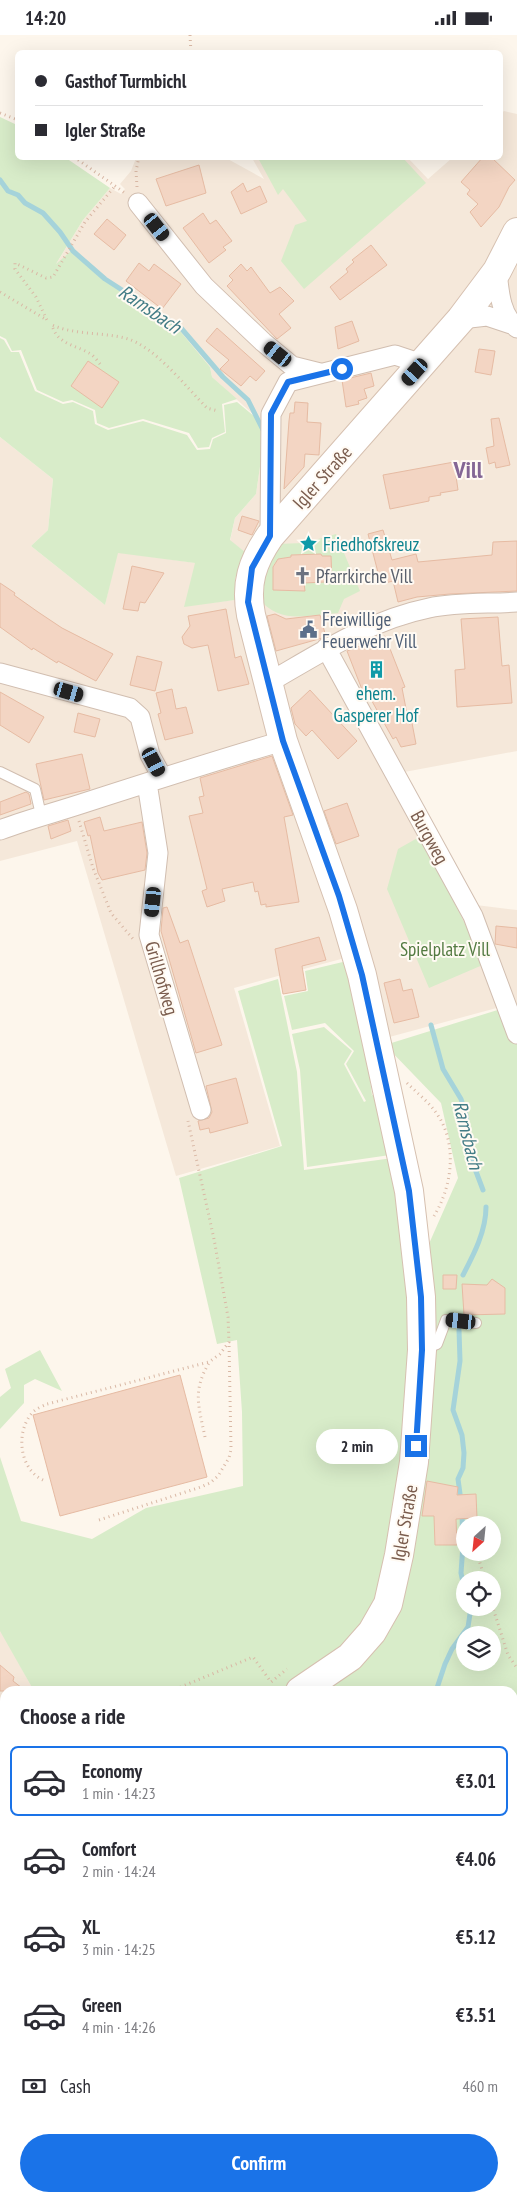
<!DOCTYPE html>
<meta charset="utf-8">
<style>
:root{--surface:#fff;--page:#f7f7f7;--text:#2b2b33;--muted:#7c7c81;--line:#e1e1e2;--accent:#1a73e8}
body{margin:0;font-family:"PT Sans Narrow",sans-serif;background:var(--page);color:var(--text);height:100vh;display:flex;flex-direction:column;font-size:19px;white-space:nowrap}
*{box-sizing:border-box;margin:0}
p{font-size:16px;color:var(--muted)}
.icon{flex:none;width:28px;height:28px;fill:none;stroke:currentColor;stroke-width:2;stroke-linecap:round;stroke-linejoin:round}
.map{position:relative;flex:1;overflow:hidden}
.drawer{position:absolute;left:0px;top:1651px;width:518px;height:516px;display:flex;flex-direction:column;background:var(--surface);border-radius:15px 15px 0 0;box-shadow:0 5px 20px #0002}
.drawer>*{flex:none}
.top-card{position:absolute;left:15px;top:15px;width:488px;height:110px;border-radius:8px;box-shadow:0 5px 20px #0002;display:grid;align-content:center;height:110px;padding:0 20px;background:var(--surface)}
.needle{width:32px;rotate:207deg}
.tools{position:absolute;left:456px;top:1481px;display:grid;gap:10px}
.tools a{display:grid;place-items:center;width:45px;height:45px;border-radius:50%;background:var(--surface);box-shadow:0 5px 20px #0002;font-size:25px}
.end{position:absolute;width:22px;height:22px;margin:-11px;border:6px solid #1a73e8;background:#fff;box-shadow:0 0 0 2px #fff}
.from{border-radius:50%}
.bubble{position:absolute;height:35px;border-radius:18px;background:var(--surface);box-shadow:0 5px 20px #0002;font-size:16px;font-weight:700;line-height:35px;text-align:center}
.car{position:absolute;width:15px;height:30px;margin:-15px -8px;border-radius:6px;box-shadow:0 0 4px 1px #0007;background:linear-gradient(#222 24%,#8ab4d8 0 40%,#222 0 76%,#8ab4d8 0 86%,#222 0)}
.top-card b{display:flex;align-items:center;gap:18px;height:48px;font-size:19px}
.top-card b+b{border-top:1px solid var(--line)}
.top-card i{width:12px;height:12px;background:var(--text)}
ul{padding:0;list-style:none}
li{display:flex;align-items:center;gap:15px;height:70px;margin:0 10px 8px;padding:0 10px;border:2px solid transparent;border-radius:8px}
li div{flex:1}
li b{display:block;font-size:19px}
li em{font-style:normal;font-weight:700}
li.selected{border-color:var(--accent)}
li>.icon{width:45px;height:45px;stroke-width:1.5}
h2{padding:0 20px;font-size:22px;line-height:60px}
.pay{display:flex;align-items:center;gap:12px;height:55px;padding:0 20px;font-size:19px}
.pay p{margin-inline-start:auto}
.primary-button{display:flex;gap:10px;margin-top:auto;padding:10px 20px}
.primary-button a{flex:1;height:58px;border-radius:30px;background:var(--accent);color:#fff;font-size:20px;font-weight:700;line-height:58px;text-align:center}
.status{display:flex;justify-content:space-between;align-items:center;height:35px;padding:0 25px;background:var(--surface);direction:ltr}
.status svg{height:14px;fill:currentColor}
.map>svg:first-child{display:block}
</style>
<div class="status"><b>14:20</b><svg viewBox="0 0 49 12"><path d="M0 12V9h3v3zM5 12V6h3v6zM10 12V3h3v9zM15 12V0h3v12zM26 1h20v11H26zM47 4h2v5h-2z"/></svg></div>
<div class="map">
<svg width="517" height="2167" viewBox="0 0 517 2167">
<rect width="100%" height="100%" fill="#fdf6ec"/>
<!-- residential -->
<path fill="#f5e8da" d="M504,76L517,79V716L399,738L468,869L517,875V970L504,971L382,1004L367,917L234,953L280,1111L176,1141L77,806L0,826V402L53,444L48,495L31,511L105,570L117,517L196,528L185,571L234,565L235,544L245,517L230,506L235,483L256,459L266,391L212,342L210,332L175,290L103,245L71,216L55,231L83,185L110,153L121,159L125,154L120,149L131,136L136,123H226L264,144L252,123H408L428,144L452,123L500,122V79Z
M0,1594L34,1656H5V1681L0,1680Z"/>
<!-- green -->
<path fill="#d8ecc9" fill-rule="evenodd" d="M0,82L17,90L18,122L66,123L110,153L83,185L56,229L71,216L103,245L175,290L210,332L212,342L237,364L222,369L225,397L212,403L209,412L198,413L189,398L143,384L109,393L97,388L95,375L72,365L63,367L37,355L21,315L12,316L6,304L0,301Z
M258,123H403L426,148L304,254L281,226L295,190L307,186L283,154L278,160Z
M0,303L4,305L11,317H19L35,356L63,369L73,367L93,376L95,389L108,395L143,386L187,400L197,415L210,414L213,404L226,398L224,370L237,367L266,391L256,459L235,483L230,505L245,517L235,544V565L184,572L195,528L118,518L105,570L31,511L48,495L53,444L0,402Z
M336,499L360,556L344,564L338,578C307,580 280,590 258,563L260,545L276,509L304,508ZM321,519L322,521H331L332,544H325L324,547L304,548V556L273,555V531L278,524L291,522V520Z
M421,801L485,929L429,953L387,854L398,814Z
M347,926L364,997L372,1060L371,1061L377,1057L390,1120L307,1132L300,1035L292,999L324,992L352,1016L344,1029L364,1067L366,1066L346,1029L354,1016L325,988L292,995L284,961L308,956L305,936Z
M278,944L297,1037L304,1135L393,1123L412,1263L394,1580L428,1211L458,1143L441,1068L385,1010L504,973L517,1010V2167H0V1680L5,1681V2162H512V1656H34L0,1596V1422L21,1486L92,1504L146,1473L243,1451L242,1377L237,1305L217,1309L179,1143L282,1111L238,956ZM465,1490H492V1518H465ZM465,1545H492V1572H465ZM465,1600H492V1628H465Z
M40,1315L62,1356L35,1344L24,1350V1368L0,1394V1362L11,1353L5,1334Z"/>
<g fill="none" stroke-linecap="round" stroke-linejoin="round">
<!-- stream -->
<path stroke="#a5d3da" stroke-width="5" d="M0,145L8,156L18,160L25,168L43,178L60,197L73,216L105,244L181,293L223,342L248,365L263,395
M431,990L443,1034L461,1064L466,1080L469,1118L483,1155
M463,1240C474,1219 486,1196 486,1172
M459,1295L460,1326L453,1375L462,1400L464,1418L463,1433L458,1444L461,1466
M462,1479L463,1510L461,1538L465,1557
M436,1656L445,1629L452,1614L468,1592L471,1572
M288,2167L290,2162"/>
</g>
<!-- building -->
<path fill="#f3d5c3" stroke="#e6bba3" d="M483,122H491L515,145L509,152L499,172L481,192L470,177L478,169L467,159L470,155L461,147Z
M199,130L206,158L166,171L156,144Z
M243,148L247,157L260,151L267,167L241,179L231,157Z
M203,178L210,189L216,185L232,206L223,212L226,215L209,228L183,193Z
M107,184L126,200L114,215L94,199Z
M371,210L387,230L340,265L330,252L348,237L346,234L354,227L352,225Z
M139,228L149,236L154,229L181,249L162,274L126,246Z
M241,229L247,236L251,232L270,258L280,252L294,266L279,279L291,293L277,304L227,251L233,245L229,241Z
M352,286L359,306L338,314L335,292Z
M217,293L265,336L256,346L250,341L241,351L220,334L229,325L206,306Z
M479,314L495,316L491,340L475,337Z
M88,326L119,347L102,373L71,351Z
M371,338L374,351L364,354L367,363L358,366L359,369L346,372L342,345Z
M295,367L308,368L307,387L321,388L319,420L305,419L304,432L284,454L289,386L290,378H294Z
M499,383L510,430L496,433L495,427L489,429L486,413L494,411L491,384Z
M454,427L458,455L440,458L441,460L429,462V466L390,474L383,440Z
M242,481L259,486L252,500L238,495Z
M383,495L392,525L416,519L418,527L492,520L493,507L517,506V556L450,559L417,562L398,567L393,546L381,549L368,499Z
M321,519L322,521H331L332,544H325V547L304,548L305,556L273,555V532L278,524L291,522V520Z
M132,531L164,538L145,568L140,567L138,576L123,574Z
M0,548L15,558L14,560L38,577L62,593L113,619L96,646L58,626L57,628L33,613L32,615L0,592Z
M226,574L235,623L241,621L249,649L218,656L208,610L192,613L184,609L182,602L190,591L188,581Z
M275,579L286,584L320,580L326,602L276,616L267,581Z
M498,582L502,631L509,630L512,668L457,672L455,635L465,634L461,584Z
M385,601L405,652L402,653L409,689L412,688L416,709L401,712L396,702L393,704L368,659L365,660L363,657L347,616Z
M137,621L162,627L155,656L130,650Z
M172,654L176,674L186,672L193,698L165,705L158,679L161,678L156,658Z
M310,655L357,706L338,724L312,695L306,701L295,689L291,673Z
M0,657L44,682L29,708L0,690Z
M78,678L100,684L95,702L74,697Z
M82,719L90,754L44,765L36,729Z
M272,721L293,780L284,782L299,867L266,872V869L261,870L258,856L255,857L253,847L222,854L225,866L207,872L202,856L207,854L189,781L203,778L199,762L204,761L200,743Z
M26,757L29,759L31,769L0,780V767Z
M347,768L359,801L336,809L324,776Z
M100,782L104,796L142,787L147,818L145,835L102,845L98,838L90,800L88,801L84,787Z
M68,785L71,796L51,804L48,791Z
M167,872L180,908L188,905L222,1010L196,1018L161,896L163,873Z
M496,891L517,893V913L495,909Z
M319,902L326,925L302,931L306,955L283,959L275,914Z
M400,944L403,956L412,954L419,982L394,988L384,948Z
M236,1043L248,1088L210,1098L209,1093L200,1095L198,1086L209,1083L212,1077L206,1051Z
M443,1240H457L456,1254H443Z
M492,1244L505,1253V1279L464,1280L462,1249L487,1250Z
M180,1340L207,1442L60,1481L33,1380Z
M427,1446L458,1452L457,1460L476,1459L477,1483L456,1484L457,1510H435L434,1481H422Z
M0,1630L14,1642L13,1646L26,1656H0Z"/>
<g fill="none" stroke-linecap="round" stroke-linejoin="round">
<defs>
<path id="service" d="M0,737L35,754L41,780
M423,1314L437,1309L446,1285L476,1288"/>
<path id="minor" d="M138,168L204,251L263,307L292,331L320,338
M497,236C499,255 500,280 517,293
M461,284L487,281L511,289
M270,501L271,379L288,347L395,320L422,329
M326,613L473,881L517,999
M0,638L130,673L140,682L150,720L162,742
M268,648C320,618 370,585 429,573C457,567 489,569 517,567
M147,748L158,818L149,900L201,1075
M0,795C29,784 57,777 87,767C152,746 217,725 283,706"/>
<path id="secondary" d="M300,1656L350,1622L372,1597L388,1569L399,1520L414,1427L422,1315L421,1262L409,1156L362,940L343,875L283,706L251,580C245,549 252,527 270,501L461,284L497,236L517,197
M0,2075L5,2067"/>
</defs>
<!-- service casing -->
<use href="#service" stroke="#d1beb0" stroke-width="12"/>
<!-- minor casing -->
<use href="#minor" stroke="#d1beb0" stroke-width="21"/>
<!-- secondary casing -->
<use href="#secondary" stroke="#d6c0b0" stroke-width="30"/>
<!-- path -->
<path stroke="#d9b8a5" stroke-width="3" stroke-dasharray="1 4" stroke-linecap="butt" d="M190,0L191,18
M0,78L18,85
M74,122L125,158
M137,152L136,136L139,122
M0,257L47,285L36,262L15,234V228L46,243L53,242L85,187L115,151
M100,329C97,325 93,320 89,318C75,310 57,309 52,290C75,300 100,297 125,303C155,311 185,351 207,373L218,376
M328,578L333,592
M79,786L93,833L111,878L133,904
M407,1048C417,1058 429,1067 437,1079C458,1109 452,1152 434,1181
M205,1402C199,1372 192,1356 209,1328
M43,1445C19,1434 15,1396 33,1377C37,1373 43,1371 47,1369L209,1327L220,1319L229,1307L228,1282L214,1204L188,1086
M99,1485L201,1452L210,1448L218,1441L229,1423L231,1414L229,1308
M477,1518L485,1545
M492,1570L508,1620L517,1633
M171,1656L253,1622L271,1647L287,1634
M0,1695L5,1697
M512,1708L517,1707
M512,1912H517
M512,2159H517
M426,2167L476,2162"/>
<!-- service -->
<use href="#service" stroke="#fff" stroke-width="10"/>
<!-- minor -->
<use href="#minor" stroke="#fff" stroke-width="19"/>
<!-- secondary -->
<use href="#secondary" stroke="#fff" stroke-width="28"/>
</g>
<g fill="none" stroke-linecap="round" stroke-linejoin="round">
<!-- route -->
<path stroke="#1a73e8" stroke-width="6" d="M342,334L288,347L271,379L270,501L252,533L248,567L283,706L339,861L362,940L409,1156L421,1262L422,1315L416,1411"/>
</g>
<!-- icons -->
<defs>
<symbol id="sight-bare" viewBox="-9 -9 18 18"><path d="M0-6L1.8-2.2L6-1.7L2.9 1.2L3.7 5.4L0 3.3L-3.7 5.4L-2.9 1.2L-6-1.7L-1.8-2.2Z" fill="#0f9aa8" stroke="#fffaf3" stroke-width="2.5" paint-order="stroke"/></symbol>
<symbol id="church-bare" viewBox="-9 -9 18 18"><path d="M-1.2-6h2.4v3.5h3.3v2.4h-3.3V6h-2.4V-.1h-3.3v-2.4h3.3Z" fill="#6b7280" stroke="#fffaf3" stroke-width="2.5" paint-order="stroke"/></symbol>
<symbol id="civic-bare" viewBox="-9 -9 18 18"><path d="M-.6-6.5H3V-4.5H.6V-3L4-1V1h2V6H-6V1h2V-1L-.6-3ZM-1.2 2.5V6h2.4V2.5Z" fill="#5c6f8a" stroke="#fffaf3" stroke-width="2.5" paint-order="stroke"/></symbol>
<symbol id="building-bare" viewBox="-9 -9 18 18"><path d="M-4-6H4V6H1V3H-1V6H-4ZM-2.5-4.3h1.7v1.8h-1.7ZM.8-4.3h1.7v1.8H.8ZM-2.5-1h1.7V.8h-1.7ZM.8-1h1.7V.8H.8Z" fill="#0f9aa8" stroke="#fffaf3" stroke-width="2.5" paint-order="stroke"/></symbol>
</defs>
<g fill-rule="evenodd">
<use href="#sight-bare" x="296" y="496" width="25" height="25"/>
<use href="#church-bare" x="290" y="528" width="25" height="25"/>
<use href="#civic-bare" x="296" y="582" width="25" height="25"/>
<use href="#building-bare" x="364" y="622" width="25" height="25"/>
</g>
<g text-anchor="middle" stroke-width="4" stroke-linejoin="round" paint-order="stroke">
<!-- street labels -->
<g font-size="19" fill="#7a5c4d" stroke="#fffaf3">
<text transform="translate(322 442) rotate(-48)" y="7">Igler Straße</text>
<text transform="translate(430 802) rotate(61)" y="7">Burgweg</text>
<text transform="translate(162 943) rotate(74)" y="7">Grillhofweg</text>
<text transform="translate(404 1488) rotate(-80)" y="7">Igler Straße</text>
</g>
<!-- culture labels -->
<g font-size="19" fill="#0d838f" stroke="#fffaf3" text-anchor="start">
<text x="323" y="516">Friedhofskreuz</text>
<text x="376" y="665" text-anchor="middle">ehem.<tspan x="376" dy="22">Gasperer Hof</tspan></text>
</g>
<!-- worship labels -->
<g font-size="19" fill="#5b616d" stroke="#fffaf3" text-anchor="start">
<text x="316" y="548">Pfarrkirche Vill</text>
</g>
<!-- service labels -->
<g font-size="19" fill="#4e5e75" stroke="#fffaf3" text-anchor="start">
<text x="322" y="591">Freiwillige<tspan x="322" dy="22">Feuerwehr Vill</tspan></text>
</g>
<!-- park labels -->
<g font-size="19" fill="#537a41" stroke="#fffaf3">
<text x="445" y="921">Spielplatz Vill</text>
</g>
<!-- water labels -->
<g font-size="20" font-style="italic" fill="#437c86" stroke="#fffaf3">
<text transform="translate(150 274) rotate(34)" y="7">Ramsbach</text>
<text transform="translate(468 1100) rotate(76)" y="7">Ramsbach</text>
</g>
<!-- district labels -->
<g font-size="24" font-weight="bold" fill="#846695" stroke="#fffaf3">
<text x="468" y="443">Vill</text>
</g>
</g>
</svg>
<div class="tools">
<a><svg class="needle" viewBox="-14 -14 28 28"><path d="M0-13l5 13h-10z" fill="#e53935"/><path d="M0 13l5-13h-10z" fill="#7c7c81"/></svg></a>
<a><svg class="icon" aria-label="locate" viewBox="0 0 24 24"><circle cx="12" cy="12" r="6"/><path d="M12 2v4M12 18v4M2 12h4M18 12h4"/></svg></a>
<a><svg class="icon" aria-label="layers" viewBox="0 0 24 24"><path d="M12 4l9 5-9 5-9-5zM3 14l9 5 9-5"/></svg></a>
</div>
<i class="end from" style="left:342px;top:334px"></i>
<i class="end" style="left:416px;top:1411px"></i>
<div class="bubble" style="left:316px;top:1394px;width:82px">2 min</div>
<i class="car" style="left:157px;top:192px;rotate:142deg"></i>
<i class="car" style="left:278px;top:319px;rotate:308deg"></i>
<i class="car" style="left:415px;top:337px;rotate:222deg"></i>
<i class="car" style="left:69px;top:657px;rotate:106deg"></i>
<i class="car" style="left:154px;top:727px;rotate:152deg"></i>
<i class="car" style="left:153px;top:867px;rotate:186deg"></i>
<i class="car" style="left:461px;top:1286px;rotate:276deg"></i>
<div class="top-card">
<b><i class="from"></i>Gasthof Turmbichl</b>
<b><i></i>Igler Straße</b>
</div>
<section class="drawer">
<h2>Choose a ride</h2>
<ul>
<li class="selected"><svg class="icon" aria-label="car" viewBox="0 0 24 24"><path d="M5 17H2v-5l4-1 3-4h7l3 4 3 1v5h-3M9 17h6M6 11h13"/><circle cx="7" cy="17" r="2"/><circle cx="17" cy="17" r="2"/></svg><div><b>Economy</b><p>1 min · 14:23</p></div><em>€3.01</em></li>
<li><svg class="icon" aria-label="car" viewBox="0 0 24 24"><path d="M5 17H2v-5l4-1 3-4h7l3 4 3 1v5h-3M9 17h6M6 11h13"/><circle cx="7" cy="17" r="2"/><circle cx="17" cy="17" r="2"/></svg><div><b>Comfort</b><p>2 min · 14:24</p></div><em>€4.06</em></li>
<li><svg class="icon" aria-label="car" viewBox="0 0 24 24"><path d="M5 17H2v-5l4-1 3-4h7l3 4 3 1v5h-3M9 17h6M6 11h13"/><circle cx="7" cy="17" r="2"/><circle cx="17" cy="17" r="2"/></svg><div><b>XL</b><p>3 min · 14:25</p></div><em>€5.12</em></li>
<li><svg class="icon" aria-label="car" viewBox="0 0 24 24"><path d="M5 17H2v-5l4-1 3-4h7l3 4 3 1v5h-3M9 17h6M6 11h13"/><circle cx="7" cy="17" r="2"/><circle cx="17" cy="17" r="2"/></svg><div><b>Green</b><p>4 min · 14:26</p></div><em>€3.51</em></li>
</ul>
<div class="pay"><svg class="icon" aria-label="cash" viewBox="0 0 24 24"><path d="M3 7h18v10H3z"/><circle cx="12" cy="12" r="2"/></svg>Cash<p>460 m</p></div>
<div class="primary-button"><a>Confirm</a></div>
</section>
</div>
